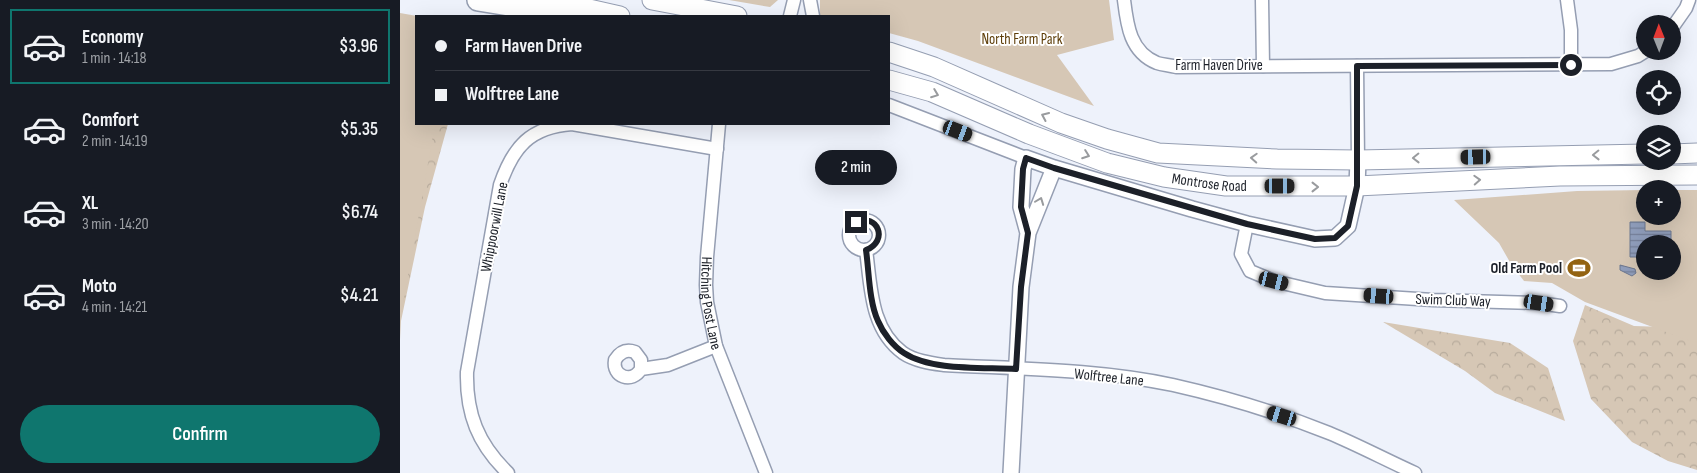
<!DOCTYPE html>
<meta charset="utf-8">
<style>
:root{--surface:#171b24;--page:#242831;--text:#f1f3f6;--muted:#9ea1a6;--line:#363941;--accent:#0f766e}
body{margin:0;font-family:"Sofia Sans Condensed",sans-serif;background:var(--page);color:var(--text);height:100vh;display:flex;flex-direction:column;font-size:19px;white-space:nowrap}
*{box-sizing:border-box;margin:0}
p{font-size:16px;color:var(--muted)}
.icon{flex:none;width:28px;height:28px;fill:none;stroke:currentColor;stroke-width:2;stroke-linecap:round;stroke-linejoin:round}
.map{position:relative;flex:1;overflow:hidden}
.side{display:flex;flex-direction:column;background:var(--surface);width:400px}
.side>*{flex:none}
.hud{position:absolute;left:15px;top:15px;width:475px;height:110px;border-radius:0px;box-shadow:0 5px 20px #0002;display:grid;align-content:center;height:110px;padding:0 20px;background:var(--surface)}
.needle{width:32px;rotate:359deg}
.fabs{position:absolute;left:1236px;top:15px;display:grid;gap:10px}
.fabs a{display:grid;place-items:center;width:45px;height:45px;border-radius:50%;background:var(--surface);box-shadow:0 5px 20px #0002;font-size:25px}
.end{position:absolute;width:22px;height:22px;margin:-11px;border:6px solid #1c2028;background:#fff;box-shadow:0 0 0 2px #fff}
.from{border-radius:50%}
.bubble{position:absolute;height:35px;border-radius:18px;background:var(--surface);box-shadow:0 5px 20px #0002;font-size:16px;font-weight:600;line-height:35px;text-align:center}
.car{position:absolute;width:15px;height:30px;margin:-15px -8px;border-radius:6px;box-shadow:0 0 4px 1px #0007;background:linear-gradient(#222 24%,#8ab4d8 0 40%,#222 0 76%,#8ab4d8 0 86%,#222 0)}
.hud b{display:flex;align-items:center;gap:18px;height:48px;font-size:19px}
.hud b+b{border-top:1px solid var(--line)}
.hud i{width:12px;height:12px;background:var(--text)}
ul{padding:9px 0 0;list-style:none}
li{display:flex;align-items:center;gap:15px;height:75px;margin:0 10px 8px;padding:0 10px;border:2px solid transparent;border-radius:0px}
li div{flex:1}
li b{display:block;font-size:19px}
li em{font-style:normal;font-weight:600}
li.current{border-color:var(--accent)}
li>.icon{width:45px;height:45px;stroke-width:1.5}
.action{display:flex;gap:10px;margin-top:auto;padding:10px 20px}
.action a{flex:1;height:58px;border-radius:30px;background:var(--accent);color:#fff;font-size:20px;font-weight:600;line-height:58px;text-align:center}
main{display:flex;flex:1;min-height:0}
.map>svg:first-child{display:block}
</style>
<main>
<section class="side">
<ul>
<li class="current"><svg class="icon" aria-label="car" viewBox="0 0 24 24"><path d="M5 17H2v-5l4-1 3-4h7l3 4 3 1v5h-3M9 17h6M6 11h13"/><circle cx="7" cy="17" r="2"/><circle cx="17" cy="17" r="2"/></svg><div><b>Economy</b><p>1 min · 14:18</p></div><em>$3.96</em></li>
<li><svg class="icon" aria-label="car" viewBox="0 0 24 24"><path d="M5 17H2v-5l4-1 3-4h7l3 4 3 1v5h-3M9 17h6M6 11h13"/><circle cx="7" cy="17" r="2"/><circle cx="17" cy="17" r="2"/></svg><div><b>Comfort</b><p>2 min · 14:19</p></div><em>$5.35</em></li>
<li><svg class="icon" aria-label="car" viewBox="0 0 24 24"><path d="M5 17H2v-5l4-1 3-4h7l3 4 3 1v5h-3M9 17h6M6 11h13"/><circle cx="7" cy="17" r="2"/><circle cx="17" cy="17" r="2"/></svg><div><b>XL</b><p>3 min · 14:20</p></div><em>$6.74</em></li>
<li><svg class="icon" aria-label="car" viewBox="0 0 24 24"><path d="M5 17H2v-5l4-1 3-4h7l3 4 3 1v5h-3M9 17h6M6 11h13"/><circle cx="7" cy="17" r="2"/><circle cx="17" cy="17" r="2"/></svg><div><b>Moto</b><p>4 min · 14:21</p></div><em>$4.21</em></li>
</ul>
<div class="action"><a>Confirm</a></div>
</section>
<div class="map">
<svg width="1297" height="473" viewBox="0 0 1297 473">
<defs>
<pattern id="forest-crowns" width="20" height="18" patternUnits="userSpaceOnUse" patternTransform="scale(1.25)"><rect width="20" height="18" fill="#d6c7b5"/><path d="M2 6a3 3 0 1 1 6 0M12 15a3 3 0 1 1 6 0" fill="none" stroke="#b7ab9c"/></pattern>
<pattern id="water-rules" width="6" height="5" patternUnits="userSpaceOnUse" patternTransform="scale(1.25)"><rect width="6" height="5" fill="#909ebc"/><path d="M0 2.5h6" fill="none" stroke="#758099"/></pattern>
</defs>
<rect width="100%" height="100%" fill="#eef2fb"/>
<!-- forest -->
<path fill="url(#forest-crowns)" d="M0,14L16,124H48L25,207L1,321L0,340Z
M1185,305L1234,326L1297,328V470L1268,461L1232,442L1191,399L1173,341Z
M983,322L1110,343L1148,368L1165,421L1095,393L1065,371Z"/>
<!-- park -->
<path fill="#d6c7b5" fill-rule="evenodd" d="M329,0H378L370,7Z
M420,0H709L714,40L657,55L694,106L518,41L489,33V16H420Z
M0,13L17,16L16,124H35L0,320Z
M1245,190V216H1272L1273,190H1297V341L1293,342L1185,302L1152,283L1124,281L1111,264L1099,243L1054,200L1177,191ZM1245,244H1272V271H1245Z"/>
<!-- water -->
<path fill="url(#water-rules)" stroke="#6d7890" d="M1230,222H1245V231H1271V244H1245V257H1230Z
M1220,265L1235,269L1236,273L1232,276L1220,270Z"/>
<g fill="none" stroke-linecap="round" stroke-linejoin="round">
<defs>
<g id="minor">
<path d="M410,0L413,16"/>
<path d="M724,0C727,25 730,52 757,63C763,65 770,65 776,67L1211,64L1238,56L1246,51"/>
<path d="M862,0L863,66"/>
<path d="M1167,0L1171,30V65"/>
<path d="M390,16L394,0"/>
<path d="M1272,28L1286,8L1289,0"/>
<path d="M957,66L958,160"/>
<path d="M489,105L626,158"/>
<path id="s1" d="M319,124L307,257L306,285L307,302L316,346L366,473"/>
<circle cx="464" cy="235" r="15"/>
<path d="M847,224L841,254L850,271L874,281L925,293L1033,300L1139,303L1160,306"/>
<path d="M466,250C471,286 470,329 503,353C515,361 530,363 544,365C620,369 698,369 773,385C826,397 879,413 929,433C958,445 986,460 1015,473"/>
<path d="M241,369V360L235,352C226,349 220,352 215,360C212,377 232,384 241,369L268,365L316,346"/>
<path d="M108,473C78,444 66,414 67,372L100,185C113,147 130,127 172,124L317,149"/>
</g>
<path id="tertiary" d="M628,233L621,207L623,169L626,158L654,168L792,209L847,224L915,239L935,238L948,226L957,186L958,160
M611,473L621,287L628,233L654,168"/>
<g id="primary">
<path d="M149,0L220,16"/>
<path d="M252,0L337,16"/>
<path d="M489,52L534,67L661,123L707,139L758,153L877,159L958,160L1245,154"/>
<path id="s2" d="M489,80L532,92L629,134L707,163L764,177L826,186H957L1160,176L1297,175"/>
<path d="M1272,154L1297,153"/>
</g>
<path id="motorway" d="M78,0L178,16"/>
</defs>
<!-- minor casing -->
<use href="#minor" stroke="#959eb2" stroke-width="15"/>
<!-- tertiary casing -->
<use href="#tertiary" stroke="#959eb2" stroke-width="18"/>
<!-- primary casing -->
<use href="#primary" stroke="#959eb2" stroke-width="21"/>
<!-- motorway casing -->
<use href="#motorway" stroke="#959eb2" stroke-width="24"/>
<!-- minor -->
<use href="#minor" stroke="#fff" stroke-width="12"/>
<!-- tertiary -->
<use href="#tertiary" stroke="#fff" stroke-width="15"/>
<!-- primary -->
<use href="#primary" stroke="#fff" stroke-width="19"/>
<!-- motorway -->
<use href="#motorway" stroke="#fff" stroke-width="21"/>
</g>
<!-- one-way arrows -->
<defs><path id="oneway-chevron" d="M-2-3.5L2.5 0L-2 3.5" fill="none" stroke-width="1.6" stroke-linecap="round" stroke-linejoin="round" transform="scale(1.25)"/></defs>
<g stroke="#999b9e">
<use href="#oneway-chevron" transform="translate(535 94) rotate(21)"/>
<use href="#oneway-chevron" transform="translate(645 116) rotate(-156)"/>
<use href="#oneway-chevron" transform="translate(686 155) rotate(20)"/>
<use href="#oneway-chevron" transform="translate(1196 155) rotate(179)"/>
<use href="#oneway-chevron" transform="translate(854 158) rotate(-177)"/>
<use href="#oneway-chevron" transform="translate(1016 158) rotate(179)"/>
<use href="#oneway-chevron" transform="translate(1077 180) rotate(-3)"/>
<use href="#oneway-chevron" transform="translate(915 187)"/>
<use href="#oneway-chevron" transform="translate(640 201) rotate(-69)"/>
</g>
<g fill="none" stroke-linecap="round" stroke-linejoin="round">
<!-- route -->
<path stroke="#1c2028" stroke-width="6" d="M456,222C478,213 489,241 466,250C469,271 469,302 478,321C483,333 493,346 504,353C531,371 584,367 616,369L621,287L628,233L621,207L623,169L626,158L654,168L847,224L915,239L935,238L948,226L957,186V66L1171,65"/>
</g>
<!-- icons -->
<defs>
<symbol id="stadium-bare" viewBox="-9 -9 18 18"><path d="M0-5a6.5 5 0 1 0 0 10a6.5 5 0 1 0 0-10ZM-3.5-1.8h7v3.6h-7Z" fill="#936312" stroke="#fff" stroke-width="2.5" paint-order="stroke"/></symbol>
</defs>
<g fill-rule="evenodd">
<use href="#stadium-bare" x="1163" y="252" width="32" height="32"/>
</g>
<g text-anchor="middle" stroke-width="4" stroke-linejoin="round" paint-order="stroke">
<!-- park labels -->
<g font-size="15" fill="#5d3d08" stroke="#fff">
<text x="622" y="44">North Farm Park</text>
</g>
<!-- street labels -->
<g font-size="15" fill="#1c2028" stroke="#fff">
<text x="819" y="70">Farm Haven Drive</text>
<text dy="5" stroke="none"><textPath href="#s2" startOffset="338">Montrose Road</textPath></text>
<text transform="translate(94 227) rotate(-79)" y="5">Whippoorwill Lane</text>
<text transform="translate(1053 300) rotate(2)" y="5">Swim Club Way</text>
<text dy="5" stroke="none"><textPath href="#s1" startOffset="180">Hitching Post Lane</textPath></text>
<text transform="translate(709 377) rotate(6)" y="5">Wolftree Lane</text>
</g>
<!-- poi labels -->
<g font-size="15" font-weight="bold" fill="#1c2028" stroke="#fff" text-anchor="end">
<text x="1162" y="273">Old Farm Pool</text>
</g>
</g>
</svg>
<div class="fabs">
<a><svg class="needle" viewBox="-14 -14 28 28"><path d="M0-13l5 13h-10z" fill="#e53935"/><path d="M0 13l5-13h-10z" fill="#9ea1a6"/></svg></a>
<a><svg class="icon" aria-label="locate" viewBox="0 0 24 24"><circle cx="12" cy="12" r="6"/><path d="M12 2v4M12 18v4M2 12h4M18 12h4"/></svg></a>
<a><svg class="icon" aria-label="layers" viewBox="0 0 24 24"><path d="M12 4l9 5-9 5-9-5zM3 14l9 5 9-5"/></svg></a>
<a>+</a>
<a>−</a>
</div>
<i class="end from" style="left:1171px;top:65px"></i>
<i class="end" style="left:456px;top:222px"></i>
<div class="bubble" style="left:415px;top:150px;width:82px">2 min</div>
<i class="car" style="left:558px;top:131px;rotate:111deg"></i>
<i class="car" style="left:1076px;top:157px;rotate:269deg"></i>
<i class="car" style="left:880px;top:186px;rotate:90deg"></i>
<i class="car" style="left:874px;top:281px;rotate:104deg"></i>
<i class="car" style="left:979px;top:296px;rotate:274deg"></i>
<i class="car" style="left:1139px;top:303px;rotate:99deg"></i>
<i class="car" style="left:882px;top:416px;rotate:287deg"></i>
<div class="hud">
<b><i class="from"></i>Farm Haven Drive</b>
<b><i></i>Wolftree Lane</b>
</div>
</div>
</main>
